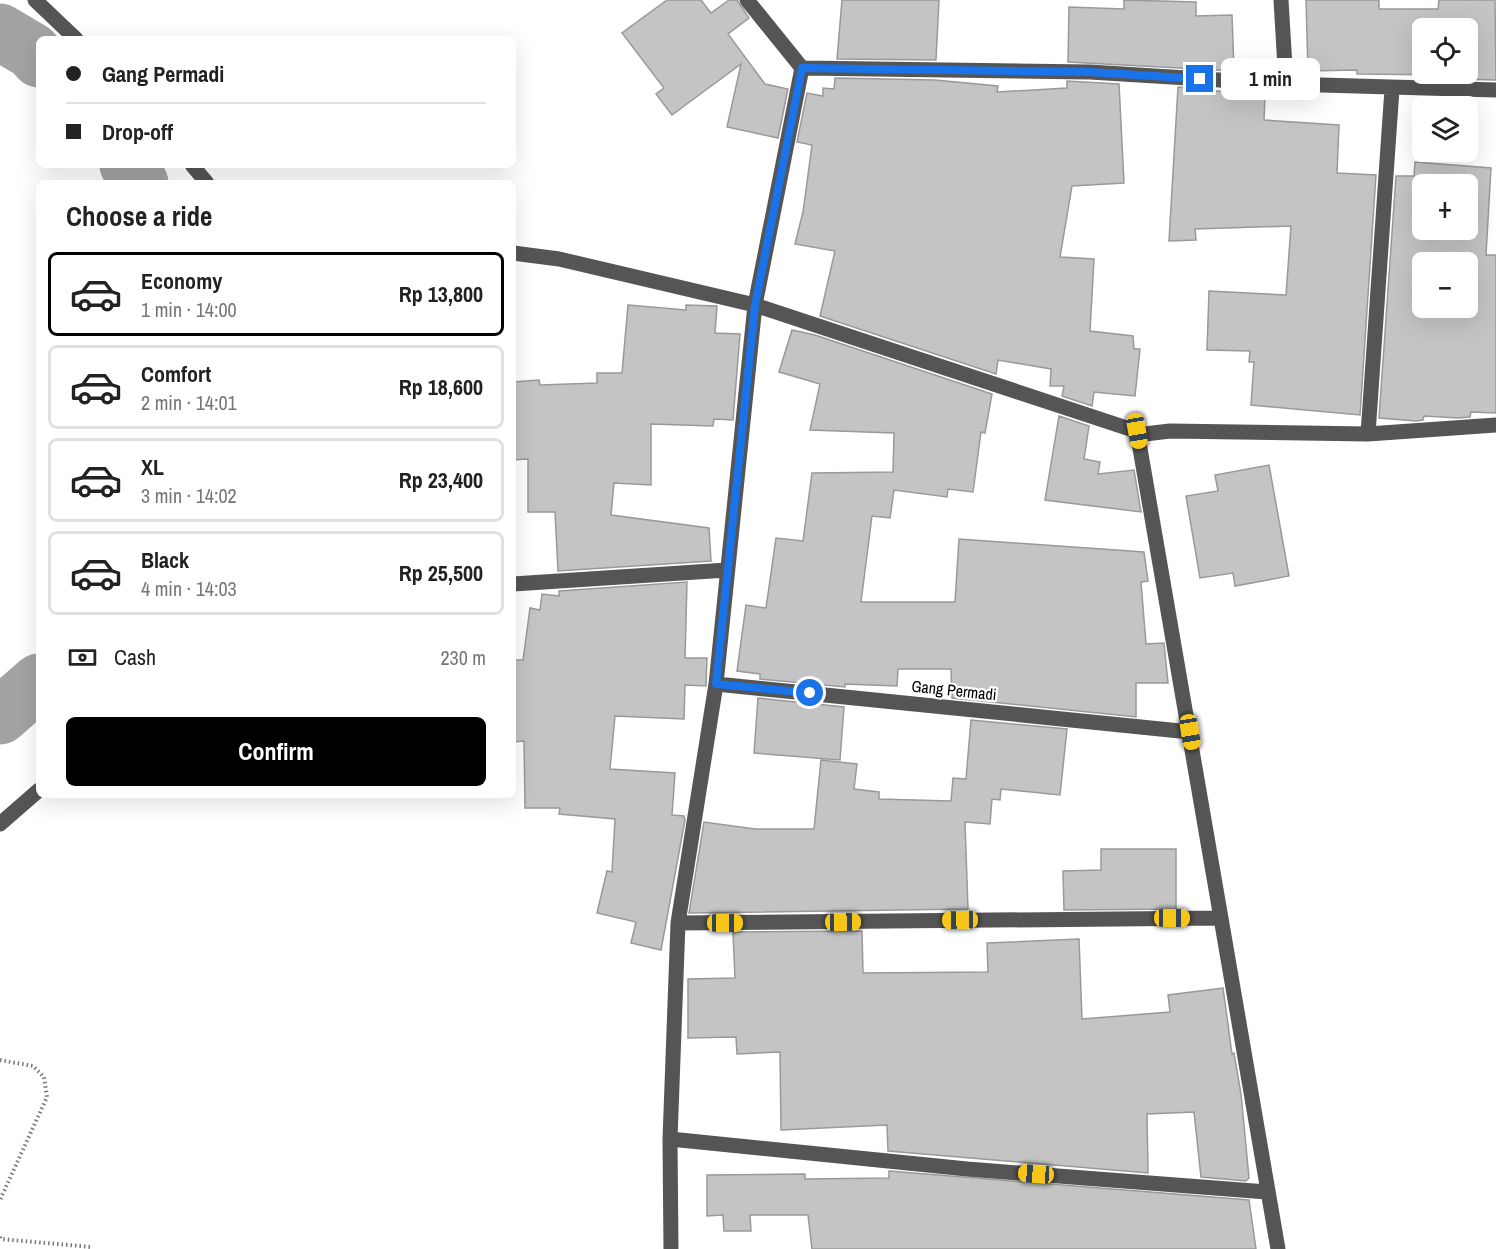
<!DOCTYPE html>
<meta charset="utf-8">
<style>
:root{--surface:#fff;--page:#f2f2f2;--text:#222;--muted:#767676;--line:#e0e0e0;--accent:#000}
body{margin:0;font-family:"Archivo Narrow",sans-serif;background:var(--page);color:var(--text);height:100vh;display:flex;flex-direction:column;font-size:22px;white-space:nowrap}
*{box-sizing:border-box;margin:0}
p{font-size:20px;color:var(--muted)}
.icon{flex:none;width:33px;height:33px;fill:none;stroke:currentColor;stroke-width:2;stroke-linecap:round;stroke-linejoin:round}
.map{position:relative;flex:1;overflow:hidden}
.panel{position:absolute;left:36px;top:180px;width:480px;height:618px;display:flex;flex-direction:column;background:var(--surface);border-radius:9px;box-shadow:0 6px 24px #0002}
.panel>*{flex:none}
.hud{position:absolute;left:36px;top:36px;width:480px;height:132px;border-radius:9px;box-shadow:0 6px 24px #0002;display:grid;align-content:center;height:132px;padding:0 30px;background:var(--surface)}
.buttons{position:absolute;left:1412px;top:18px;display:grid;gap:12px}
.buttons a{display:grid;place-items:center;width:66px;height:66px;border-radius:9px;background:var(--surface);box-shadow:0 6px 24px #0002;font-size:30px}
.end{position:absolute;width:27px;height:27px;margin:-14px;border:8px solid #1a73e8;background:#fff;box-shadow:0 0 0 3px #fff}
.from{border-radius:50%}
.bubble{position:absolute;height:42px;border-radius:9px;background:var(--surface);box-shadow:0 6px 24px #0002;font-size:20px;font-weight:800;line-height:42px;text-align:center}
.car{position:absolute;width:18px;height:36px;margin:-18px -9px;border-radius:8px;box-shadow:0 0 4px 2px #0007;background:linear-gradient(#f5c518 24%,#345 0 40%,#f5c518 0 76%,#345 0 86%,#f5c518 0)}
.hud b{display:flex;align-items:center;gap:21px;height:57px;font-size:22px}
.hud b+b{border-top:2px solid var(--line)}
.hud i{width:15px;height:15px;background:var(--text)}
ul{padding:0;list-style:none}
li{display:flex;align-items:center;gap:18px;height:84px;margin:0 12px 9px;padding:0 18px;border:3px solid var(--line);border-radius:9px}
li div{flex:1}
li b{display:block;font-size:22px}
li em{font-style:normal;font-weight:800}
li.selected{border-color:var(--accent)}
li>.icon{width:54px;height:54px;stroke-width:1.5}
h2{padding:0 30px;font-size:27px;line-height:72px}
.pay{display:flex;align-items:center;gap:15px;height:66px;padding:0 30px;font-size:22px}
.pay p{margin-inline-start:auto}
.button{display:flex;gap:12px;margin-top:auto;padding:12px 30px}
.button a{flex:1;height:69px;border-radius:9px;background:var(--accent);color:#fff;font-size:24px;font-weight:800;line-height:69px;text-align:center}
.map>svg:first-child{display:block}
</style>
<div class="map">
<svg width="1496" height="1249" viewBox="0 0 1496 1249">
<rect width="100%" height="100%" fill="#fff"/>
<g fill="none" stroke-linecap="round" stroke-linejoin="round">
<!-- river -->
<path stroke="#a3a3a3" stroke-width="57" d="M0,32L32,51L39,59
M128,165L140,183
M0,716L39,682"/>
</g>
<!-- building -->
<path fill="#c4c4c4" stroke="#999" stroke-width="1.5" fill-rule="evenodd" d="M667,0H701L711,13L729,0H737L749,18L728,34L765,84L788,89L778,138L727,127L741,64L672,115L656,94L664,88L622,33Z
M842,0H939L936,60L837,59Z
M1124,0L1196,2V16L1232,15L1234,71L1068,62L1069,7L1124,9Z
M1306,0H1379V9H1438L1439,0H1495L1496,80L1457,79V75L1357,74V70L1308,71ZM1422,28H1467V74H1422Z
M835,78L935,80L998,86L997,92L1067,88V81L1119,84L1124,183L1072,186L1060,257L1094,259L1090,331L1133,336L1134,349H1140L1135,396L1094,392L1092,406L1062,396L1064,386H1050L1051,369L998,360L996,374L820,316L835,251L795,244L803,212L812,145L797,142L807,93L823,96V88L834,89Z
M1178,87L1265,96L1264,120L1339,125L1337,173L1376,175L1360,415L1251,405L1254,362H1249L1250,351L1207,350L1209,291L1286,295L1291,226L1195,229L1196,240L1169,241Z
M1415,162L1491,168L1486,255H1496V413L1471,412L1470,417L1458,418L1424,416L1423,420L1416,421L1379,418L1396,176H1414ZM1422,184H1467V230H1422ZM1422,262H1467V308H1422Z
M628,305L686,310V305L717,306L715,333L740,334L733,420L714,419L713,426L651,424V485L614,483L611,515L709,528L711,561L558,571L555,512H528V459L513,460V382L539,380L540,385L597,383V373H622Z
M792,330L815,335L992,394L985,433L981,432L973,492L948,489L947,497L894,490L890,518L872,516L861,602H955L959,539L1144,552L1148,581L1141,582L1146,644L1164,643L1168,683H1136V717L952,698L951,669H898L897,686L845,684V687L760,679V674L737,671L746,605L766,608L776,538L803,541L812,473L893,472L894,433L810,430L820,384L779,372Z
M1059,416L1089,426L1084,459L1100,462L1098,474L1134,470L1141,512L1045,500Z
M1269,465L1289,576L1235,586L1233,573L1200,578L1186,496L1218,491L1215,475Z
M687,582L685,658H707L706,686L685,685L684,719L615,716L610,769L675,773L672,815L684,816L685,820L661,950L631,943L636,922L597,913L607,871L612,872L615,819L559,814L560,808H525L524,741L513,742V660H523L530,608L540,610L542,594L559,596V591Z
M758,698L844,707L840,760L754,753Z
M971,720L1067,729L1060,795L1001,789L1000,800L992,799L990,824L965,822L968,909L689,913L704,822L755,829H814L821,760L857,764L854,789L879,792V799L951,801L953,778L966,779Z
M1101,849H1176V909L1064,910L1063,871L1101,870Z
M862,931L863,973L988,972L987,943L1079,939L1082,1019L1170,1012L1168,995L1223,988L1232,1054L1234,1053L1241,1094L1249,1178L1246,1181L1201,1177L1194,1112L1147,1114L1148,1173L888,1151L887,1125L781,1130L780,1052L737,1054L736,1037L688,1038V979L735,978L733,932Z
M889,1171L1249,1200L1256,1249H812L808,1215H750L751,1231H724L723,1215L707,1216V1175L805,1174V1179L889,1178Z"/>
<g fill="none" stroke-linecap="round" stroke-linejoin="round">
<!-- path -->
<path stroke="#777" stroke-width="4" stroke-dasharray="1.5 3" stroke-linecap="butt" d="M0,1060L33,1066L44,1077L47,1097L0,1200
M0,1237L1,1239L91,1247"/>
<!-- minor -->
<path stroke="#555" stroke-width="15" d="M35,0L76,39
M747,0L802,68
M1281,0L1286,84
M802,68L755,305L1145,434L1170,431L1368,434L1496,425
M802,68L1090,72L1286,84L1496,90
M192,165L207,183
M513,253L559,259L755,305L716,684L678,923L670,1139L671,1249
M1137,431L1278,1249
M1368,434L1392,89
M513,584L727,570
M716,684L1190,732
M0,824L39,790
M678,923L1219,918
M670,1139L967,1169L1267,1192"/>
</g>
<g fill="none" stroke-linecap="round" stroke-linejoin="round">
<!-- route -->
<path stroke="#1a73e8" stroke-width="8" d="M810,693L716,684L755,305L802,68L1090,72L1200,79"/>
</g>
<g text-anchor="middle" stroke-width="4.5" stroke-linejoin="round" paint-order="stroke">
<!-- street labels -->
<g font-size="16" fill="#000" stroke="#fff">
<text transform="translate(954 690) rotate(6)" y="6">Gang Permadi</text>
</g>
</g>
</svg>
<div class="buttons">
<a><svg class="icon" aria-label="locate" viewBox="0 0 24 24"><circle cx="12" cy="12" r="6"/><path d="M12 2v4M12 18v4M2 12h4M18 12h4"/></svg></a>
<a><svg class="icon" aria-label="layers" viewBox="0 0 24 24"><path d="M12 4l9 5-9 5-9-5zM3 14l9 5 9-5"/></svg></a>
<a>+</a>
<a>−</a>
</div>
<i class="end from" style="left:810px;top:693px"></i>
<i class="end" style="left:1200px;top:79px"></i>
<div class="bubble" style="left:1221px;top:58px;width:99px">1 min</div>
<i class="car" style="left:1137px;top:431px;rotate:170deg"></i>
<i class="car" style="left:1190px;top:732px;rotate:171deg"></i>
<i class="car" style="left:1172px;top:918px;rotate:90deg"></i>
<i class="car" style="left:960px;top:920px;rotate:269deg"></i>
<i class="car" style="left:843px;top:922px;rotate:89deg"></i>
<i class="car" style="left:725px;top:923px;rotate:90deg"></i>
<i class="car" style="left:1036px;top:1174px;rotate:274deg"></i>
<div class="hud">
<b><i class="from"></i>Gang Permadi</b>
<b><i></i>Drop-off</b>
</div>
<section class="panel">
<h2>Choose a ride</h2>
<ul>
<li class="selected"><svg class="icon" aria-label="car" viewBox="0 0 24 24"><path d="M5 17H2v-5l4-1 3-4h7l3 4 3 1v5h-3M9 17h6M6 11h13"/><circle cx="7" cy="17" r="2"/><circle cx="17" cy="17" r="2"/></svg><div><b>Economy</b><p>1 min · 14:00</p></div><em>Rp 13,800</em></li>
<li><svg class="icon" aria-label="car" viewBox="0 0 24 24"><path d="M5 17H2v-5l4-1 3-4h7l3 4 3 1v5h-3M9 17h6M6 11h13"/><circle cx="7" cy="17" r="2"/><circle cx="17" cy="17" r="2"/></svg><div><b>Comfort</b><p>2 min · 14:01</p></div><em>Rp 18,600</em></li>
<li><svg class="icon" aria-label="car" viewBox="0 0 24 24"><path d="M5 17H2v-5l4-1 3-4h7l3 4 3 1v5h-3M9 17h6M6 11h13"/><circle cx="7" cy="17" r="2"/><circle cx="17" cy="17" r="2"/></svg><div><b>XL</b><p>3 min · 14:02</p></div><em>Rp 23,400</em></li>
<li><svg class="icon" aria-label="car" viewBox="0 0 24 24"><path d="M5 17H2v-5l4-1 3-4h7l3 4 3 1v5h-3M9 17h6M6 11h13"/><circle cx="7" cy="17" r="2"/><circle cx="17" cy="17" r="2"/></svg><div><b>Black</b><p>4 min · 14:03</p></div><em>Rp 25,500</em></li>
</ul>
<div class="pay"><svg class="icon" aria-label="cash" viewBox="0 0 24 24"><path d="M3 7h18v10H3z"/><circle cx="12" cy="12" r="2"/></svg>Cash<p>230 m</p></div>
<div class="button"><a>Confirm</a></div>
</section>
</div>
